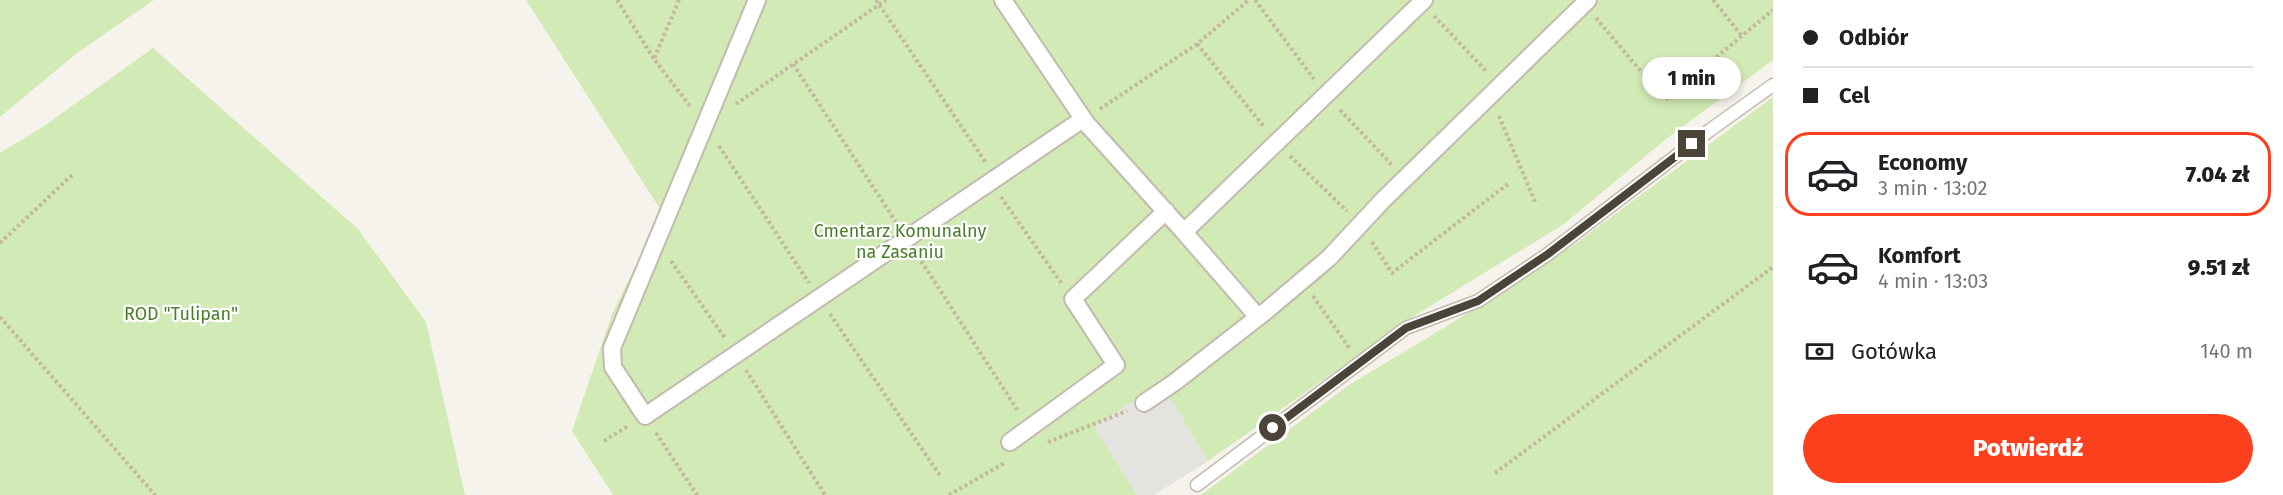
<!DOCTYPE html>
<html lang="pl">
<meta charset="utf-8">
<style>
:root{--surface:#fff;--page:#f6f6f6;--text:#202124;--muted:#757577;--line:#e0e0e0;--accent:#fc3f1d}
body{margin:0;font-family:"Fira Sans",sans-serif;background:var(--page);color:var(--text);height:100vh;display:flex;flex-direction:column;font-size:22px;white-space:nowrap}
*{box-sizing:border-box;margin:0}
p{font-size:20px;color:var(--muted)}
.icon{flex:none;width:33px;height:33px;fill:none;stroke:currentColor;stroke-width:2;stroke-linecap:round;stroke-linejoin:round}
.map{position:relative;flex:1;overflow:hidden}
.sheet{display:flex;flex-direction:column;background:var(--surface);width:510px}
.sheet>*{flex:none}
.top-card{display:grid;align-content:center;height:132px;padding:0 30px;background:var(--surface)}
.end{position:absolute;width:27px;height:27px;margin:-14px;border:8px solid #4b4439;background:#fff;box-shadow:0 0 0 3px #fff}
.from{border-radius:50%}
.bubble{position:absolute;height:42px;border-radius:21px;background:var(--surface);box-shadow:0 3px 9px #0003;font-size:20px;font-weight:800;line-height:42px;text-align:center}
.top-card b{display:flex;align-items:center;gap:21px;height:57px;font-size:22px}
.top-card b+b{border-top:2px solid var(--line)}
.top-card i{width:15px;height:15px;background:var(--text)}
ul{padding:0;list-style:none}
li{display:flex;align-items:center;gap:18px;height:84px;margin:0 12px 9px;padding:0 18px;border:3px solid transparent;border-radius:24px}
li div{flex:1}
li b{display:block;font-size:22px}
li em{font-style:normal;font-weight:800}
li.current{border-color:var(--accent)}
li>.icon{width:54px;height:54px;stroke-width:1.5}
.pay{display:flex;align-items:center;gap:15px;height:66px;padding:0 30px;font-size:22px}
.pay p{margin-inline-start:auto}
.button{display:flex;gap:12px;margin-top:auto;padding:12px 30px}
.button a{flex:1;height:69px;border-radius:36px;background:var(--accent);color:#fff;font-size:24px;font-weight:800;line-height:69px;text-align:center}
main{display:flex;flex:1;min-height:0}
.map>svg:first-child{display:block}
</style>
<main>
<div class="map">
<svg width="1773" height="495" viewBox="0 0 1773 495">
<rect width="100%" height="100%" fill="#f6f3ec"/>
<!-- green -->
<path fill="#d2eab5" d="M0,0H154L77,53L0,117Z
M526,0H1773V60L1666,139L1564,224L1414,316L1208,461L1161,383L1095,427L1137,495H613L572,431L612,314L662,212Z
M153,48L358,229L426,322L465,495H0V153L44,126Z
M1773,97V495H1201L1349,385L1447,326L1576,243Z"/>
<!-- parking -->
<path fill="#e5e3e0" d="M1161,383L1208,461L1154,495H1137L1094,428Z"/>
<g fill="none" stroke-linecap="round" stroke-linejoin="round">
<defs>
<path id="service" d="M1197,485L1406,328L1478,301L1548,254L1710,130L1773,85"/>
<path id="pedestrian" d="M757,0L612,348L613,367L645,416L1083,119
M1003,0L1086,123L1184,232
M1258,317L1184,232L1424,0
M1144,403L1175,382L1266,311L1329,258L1383,200L1588,0
M1010,442L1116,365L1073,299L1166,211"/>
</defs>
<!-- service casing -->
<use href="#service" stroke="#c2bbae" stroke-width="15"/>
<!-- pedestrian casing -->
<use href="#pedestrian" stroke="#c2bbae" stroke-width="20"/>
<!-- path -->
<path stroke="#c4b79f" stroke-width="4" stroke-dasharray="3 3" stroke-linecap="butt" d="M617,0L654,59
M679,0L654,59L690,106
M876,0L986,163
M1255,0L1314,79
M1713,0L1742,36
M1434,16L1487,72
M1596,18L1665,100L1773,10
M1197,44L1265,128
M793,64L896,222
M736,104L886,0
M1100,109L1197,44L1249,0
M1340,110L1392,165
M1499,116L1536,204
M719,146L809,283
M1290,156L1347,211
M1001,197L1062,284
M1372,242L1392,273L1508,184
M0,243L72,175
M918,256L1018,411
M671,261L725,338
M1313,296L1350,349
M830,314L941,477
M0,317L155,495
M746,370L825,495
M656,433L697,495
M604,441L628,426
M1048,442L1127,411
M1495,473L1773,267
M949,495L1006,462"/>
<!-- service -->
<use href="#service" stroke="#fff" stroke-width="12"/>
<!-- pedestrian -->
<use href="#pedestrian" stroke="#fff" stroke-width="16"/>
</g>
<g fill="none" stroke-linecap="round" stroke-linejoin="round">
<!-- route -->
<path stroke="#4b4439" stroke-width="8" d="M1273,428L1406,328L1478,301L1548,254L1692,144"/>
</g>
<g text-anchor="middle" stroke-width="4.5" stroke-linejoin="round" paint-order="stroke">
<!-- park labels -->
<g font-size="18" fill="#4a7f2a" stroke="#fff">
<text x="900" y="237">Cmentarz Komunalny<tspan x="900" dy="21">na Zasaniu</tspan></text>
<text x="181" y="320">ROD "Tulipan"</text>
</g>
</g>
</svg>
<i class="end from" style="left:1273px;top:428px"></i>
<i class="end" style="left:1692px;top:144px"></i>
<div class="bubble" style="left:1642px;top:57px;width:99px">1 min</div>
</div>
<section class="sheet">
<div class="top-card">
<b><i class="from"></i>Odbiór</b>
<b><i></i>Cel</b>
</div>
<ul>
<li class="current"><svg class="icon" aria-label="car" viewBox="0 0 24 24"><path d="M5 17H2v-5l4-1 3-4h7l3 4 3 1v5h-3M9 17h6M6 11h13"/><circle cx="7" cy="17" r="2"/><circle cx="17" cy="17" r="2"/></svg><div><b>Economy</b><p>3 min · 13:02</p></div><em>7.04 zł</em></li>
<li><svg class="icon" aria-label="car" viewBox="0 0 24 24"><path d="M5 17H2v-5l4-1 3-4h7l3 4 3 1v5h-3M9 17h6M6 11h13"/><circle cx="7" cy="17" r="2"/><circle cx="17" cy="17" r="2"/></svg><div><b>Komfort</b><p>4 min · 13:03</p></div><em>9.51 zł</em></li>
</ul>
<div class="pay"><svg class="icon" aria-label="cash" viewBox="0 0 24 24"><path d="M3 7h18v10H3z"/><circle cx="12" cy="12" r="2"/></svg>Gotówka<p>140 m</p></div>
<div class="button"><a>Potwierdź</a></div>
</section>
</main>
